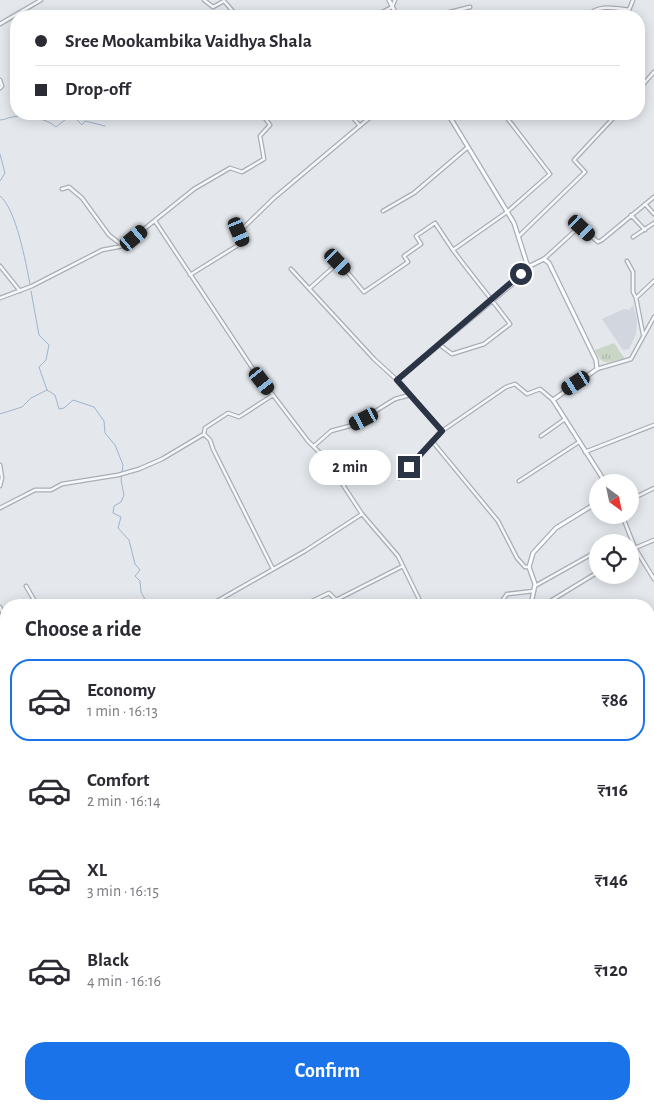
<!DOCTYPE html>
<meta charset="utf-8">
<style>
:root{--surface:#fff;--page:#f7f7f7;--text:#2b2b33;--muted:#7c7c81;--line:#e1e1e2;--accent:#1a73e8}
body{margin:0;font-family:"Alegreya Sans",sans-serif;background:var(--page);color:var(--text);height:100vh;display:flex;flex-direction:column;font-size:19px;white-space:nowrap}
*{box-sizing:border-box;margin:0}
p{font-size:16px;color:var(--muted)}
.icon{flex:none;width:28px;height:28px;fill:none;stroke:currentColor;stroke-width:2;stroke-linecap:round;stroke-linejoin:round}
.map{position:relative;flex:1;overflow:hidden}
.details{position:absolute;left:0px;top:599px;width:655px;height:511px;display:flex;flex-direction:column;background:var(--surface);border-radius:20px 20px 0 0;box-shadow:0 2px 12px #0003}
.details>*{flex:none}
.top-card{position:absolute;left:10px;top:10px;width:635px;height:110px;border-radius:20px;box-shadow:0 2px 12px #0003;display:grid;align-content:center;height:110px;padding:0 25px;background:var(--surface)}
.needle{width:32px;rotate:147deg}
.buttons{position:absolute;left:589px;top:474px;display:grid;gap:10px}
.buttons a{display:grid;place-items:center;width:50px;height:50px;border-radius:50%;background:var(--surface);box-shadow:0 2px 12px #0003;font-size:25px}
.end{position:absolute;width:22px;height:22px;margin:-11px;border:6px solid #2b3445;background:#fff;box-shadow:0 0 0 2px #fff}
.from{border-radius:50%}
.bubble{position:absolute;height:35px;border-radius:18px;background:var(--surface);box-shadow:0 2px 12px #0003;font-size:16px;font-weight:700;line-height:35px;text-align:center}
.car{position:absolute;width:15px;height:30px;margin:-15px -8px;border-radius:6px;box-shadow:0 0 4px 1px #0007;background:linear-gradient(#222 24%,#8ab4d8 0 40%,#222 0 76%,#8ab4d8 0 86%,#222 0)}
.top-card b{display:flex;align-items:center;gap:18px;height:48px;font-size:19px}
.top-card b+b{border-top:1px solid var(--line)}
.top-card i{width:12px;height:12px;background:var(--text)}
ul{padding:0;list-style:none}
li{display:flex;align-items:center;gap:15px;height:82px;margin:0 10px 8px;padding:0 15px;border:2px solid transparent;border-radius:20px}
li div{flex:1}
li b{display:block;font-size:19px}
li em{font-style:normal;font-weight:700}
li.selected{border-color:var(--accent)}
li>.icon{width:45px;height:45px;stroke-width:1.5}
h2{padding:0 25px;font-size:22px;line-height:60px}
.button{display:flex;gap:10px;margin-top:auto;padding:10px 25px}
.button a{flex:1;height:58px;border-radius:20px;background:var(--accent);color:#fff;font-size:20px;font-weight:700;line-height:58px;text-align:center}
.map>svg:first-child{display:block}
</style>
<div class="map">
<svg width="654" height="1109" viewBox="0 0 654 1109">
<defs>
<pattern id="park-tufts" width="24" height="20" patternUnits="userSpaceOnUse" patternTransform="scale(1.25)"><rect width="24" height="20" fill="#c9d6c5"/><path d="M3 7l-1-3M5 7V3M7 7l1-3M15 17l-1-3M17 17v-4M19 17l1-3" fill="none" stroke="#adb8ab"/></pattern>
</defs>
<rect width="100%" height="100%" fill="#e4e7ec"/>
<!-- built -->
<path fill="#d2d6de" d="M633,305L637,319L636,334L629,349L623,350L602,319L624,309L629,310Z"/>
<!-- park -->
<path fill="url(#park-tufts)" d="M614,343L625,359C609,361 602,368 595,350Z"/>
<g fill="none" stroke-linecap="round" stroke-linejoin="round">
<!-- stream -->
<path stroke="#9fb4cc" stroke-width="1" d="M0,120C4,120 7,118 12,117C25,114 46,118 56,127L66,119L75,118L82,125L85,121L105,126
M0,154L5,173L0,181
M0,196C16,208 26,264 30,284
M31,291L39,335L49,345L46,360L39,367L47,390L55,395L59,409L64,408L73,400L94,407L104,421L105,433L115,445L123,465L121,480L124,495L121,502L114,506L113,513L121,517L118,528L129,540L135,564L140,570L135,576L140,581L141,592L148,605
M0,414L22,407L31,398L47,390
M341,1109L342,1104"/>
<defs>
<path id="minor" d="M204,0L213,7L224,1L237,16
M375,16L392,7L395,0
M434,16L470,7
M588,16C597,4 616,8 629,10L633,0
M0,24L41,0
M0,80L2,86L0,88
M639,89L654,72
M350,114L360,126
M62,189L69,187L82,198L109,235L123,246
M645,204L654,214
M383,211L414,193L468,147
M631,215L645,230
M155,221L251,366L308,441L326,459L362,514L398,556L422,605
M519,236L585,172L574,160L617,114
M633,237L654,223
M544,259L578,228H582L598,242L602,240L654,197
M627,261L633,272V292L636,298
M0,266L20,291
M291,269L374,359L397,380
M190,275L243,242L239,232L274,198L374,114
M310,288L339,262L364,292L408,262L404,256L421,244L416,236L435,223L453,250
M0,298L32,286L102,250L123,246L194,189L230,168L242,172L264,159L260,136L270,125L262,114
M643,334L636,298L654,281
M440,345L452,354L484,344L510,324C491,298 472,276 453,250L507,212L550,174L504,114
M597,369L631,359L654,317
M442,431L506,387L515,384L527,394L540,389L553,400
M204,434L205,428L228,413L239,417L273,395
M541,436L565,419
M314,446L331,431L353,425L395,399L410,395
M399,478L432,441
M519,481L579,442
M630,500L654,488
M0,508L35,490H51L62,484L118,475L139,469L162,459L204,434L210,440L213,449L273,569
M622,515L635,548L654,579
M635,548L654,540
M630,554L636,550
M529,567H525L517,558L498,521L432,441L442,431L397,380L514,283L529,266
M26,586L37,605
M535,586L592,554L598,564
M212,604L305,551L362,514
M304,605L329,593L336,600L403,566
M499,605L507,594L534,591
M544,605L598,572
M0,607L6,621
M649,623L654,621
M649,694L654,700
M0,709L6,707
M652,722L654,729
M649,728L654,720
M649,755L654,752
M649,909L654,907
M0,968L6,948
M649,1047L654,1045
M109,1104L113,1109
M218,1109L227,1104
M402,1109L405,1107V1109
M426,1109L438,1104
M534,1109L548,1104"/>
<path id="tertiary" d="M585,452L654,425
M0,465L2,478L0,486
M0,686L6,700
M0,796L6,790
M0,1002L6,1007
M20,1109L36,1104"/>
<path id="secondary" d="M389,0L397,16
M448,114L514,223L527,264L530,266L544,259L549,263L596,360L597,369L553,400L605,482
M531,605L535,584L529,567L533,553L556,528L598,502
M480,1104L482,1109"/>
</defs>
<!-- minor casing -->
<use href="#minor" stroke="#a9aeb7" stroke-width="5"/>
<!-- tertiary casing -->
<use href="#tertiary" stroke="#a9aeb7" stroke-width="5"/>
<!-- secondary casing -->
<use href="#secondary" stroke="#a9aeb7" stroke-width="5.5"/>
<!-- minor -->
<use href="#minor" stroke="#f7f8fa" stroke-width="2.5"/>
<!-- tertiary -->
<use href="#tertiary" stroke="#f7f8fa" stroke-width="2.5"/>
<!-- secondary -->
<use href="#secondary" stroke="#fff" stroke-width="3"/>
</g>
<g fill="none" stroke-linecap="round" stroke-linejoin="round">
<!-- route -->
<path stroke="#2b3445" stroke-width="6" d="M409,467L442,431L397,380L521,274"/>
</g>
</svg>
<div class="buttons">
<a><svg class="needle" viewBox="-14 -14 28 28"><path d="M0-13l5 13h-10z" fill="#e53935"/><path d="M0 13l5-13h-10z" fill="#7c7c81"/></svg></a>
<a><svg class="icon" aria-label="locate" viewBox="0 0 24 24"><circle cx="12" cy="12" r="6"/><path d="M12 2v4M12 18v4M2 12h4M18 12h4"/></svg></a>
</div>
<i class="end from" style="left:521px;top:274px"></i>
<i class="end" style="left:409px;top:467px"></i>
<div class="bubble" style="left:309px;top:450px;width:82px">2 min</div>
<i class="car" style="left:582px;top:228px;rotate:133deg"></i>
<i class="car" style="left:239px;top:232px;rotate:157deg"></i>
<i class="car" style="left:134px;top:238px;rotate:50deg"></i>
<i class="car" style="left:338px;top:262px;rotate:136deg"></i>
<i class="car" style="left:262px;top:381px;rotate:142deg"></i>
<i class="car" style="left:576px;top:383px;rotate:237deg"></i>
<i class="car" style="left:364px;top:419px;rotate:243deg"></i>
<div class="top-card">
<b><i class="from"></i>Sree Mookambika Vaidhya Shala</b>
<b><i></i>Drop-off</b>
</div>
<section class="details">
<h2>Choose a ride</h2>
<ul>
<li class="selected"><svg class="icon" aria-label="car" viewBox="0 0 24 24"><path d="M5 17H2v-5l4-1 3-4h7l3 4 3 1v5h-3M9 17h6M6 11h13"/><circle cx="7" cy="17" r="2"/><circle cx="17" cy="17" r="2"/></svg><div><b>Economy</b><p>1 min · 16:13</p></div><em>₹86</em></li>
<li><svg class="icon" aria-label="car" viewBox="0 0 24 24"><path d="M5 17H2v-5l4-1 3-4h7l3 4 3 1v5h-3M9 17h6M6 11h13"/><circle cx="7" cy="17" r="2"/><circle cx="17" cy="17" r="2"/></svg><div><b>Comfort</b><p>2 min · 16:14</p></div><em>₹116</em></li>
<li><svg class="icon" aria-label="car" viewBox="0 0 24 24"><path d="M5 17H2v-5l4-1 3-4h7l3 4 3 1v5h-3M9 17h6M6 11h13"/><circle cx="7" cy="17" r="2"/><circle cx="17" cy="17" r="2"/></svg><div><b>XL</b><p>3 min · 16:15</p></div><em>₹146</em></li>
<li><svg class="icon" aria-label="car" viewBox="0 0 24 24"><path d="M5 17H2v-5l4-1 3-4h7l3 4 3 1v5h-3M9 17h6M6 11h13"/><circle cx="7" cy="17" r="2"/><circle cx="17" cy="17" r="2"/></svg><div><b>Black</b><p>4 min · 16:16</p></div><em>₹120</em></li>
</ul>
<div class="button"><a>Confirm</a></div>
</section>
</div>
